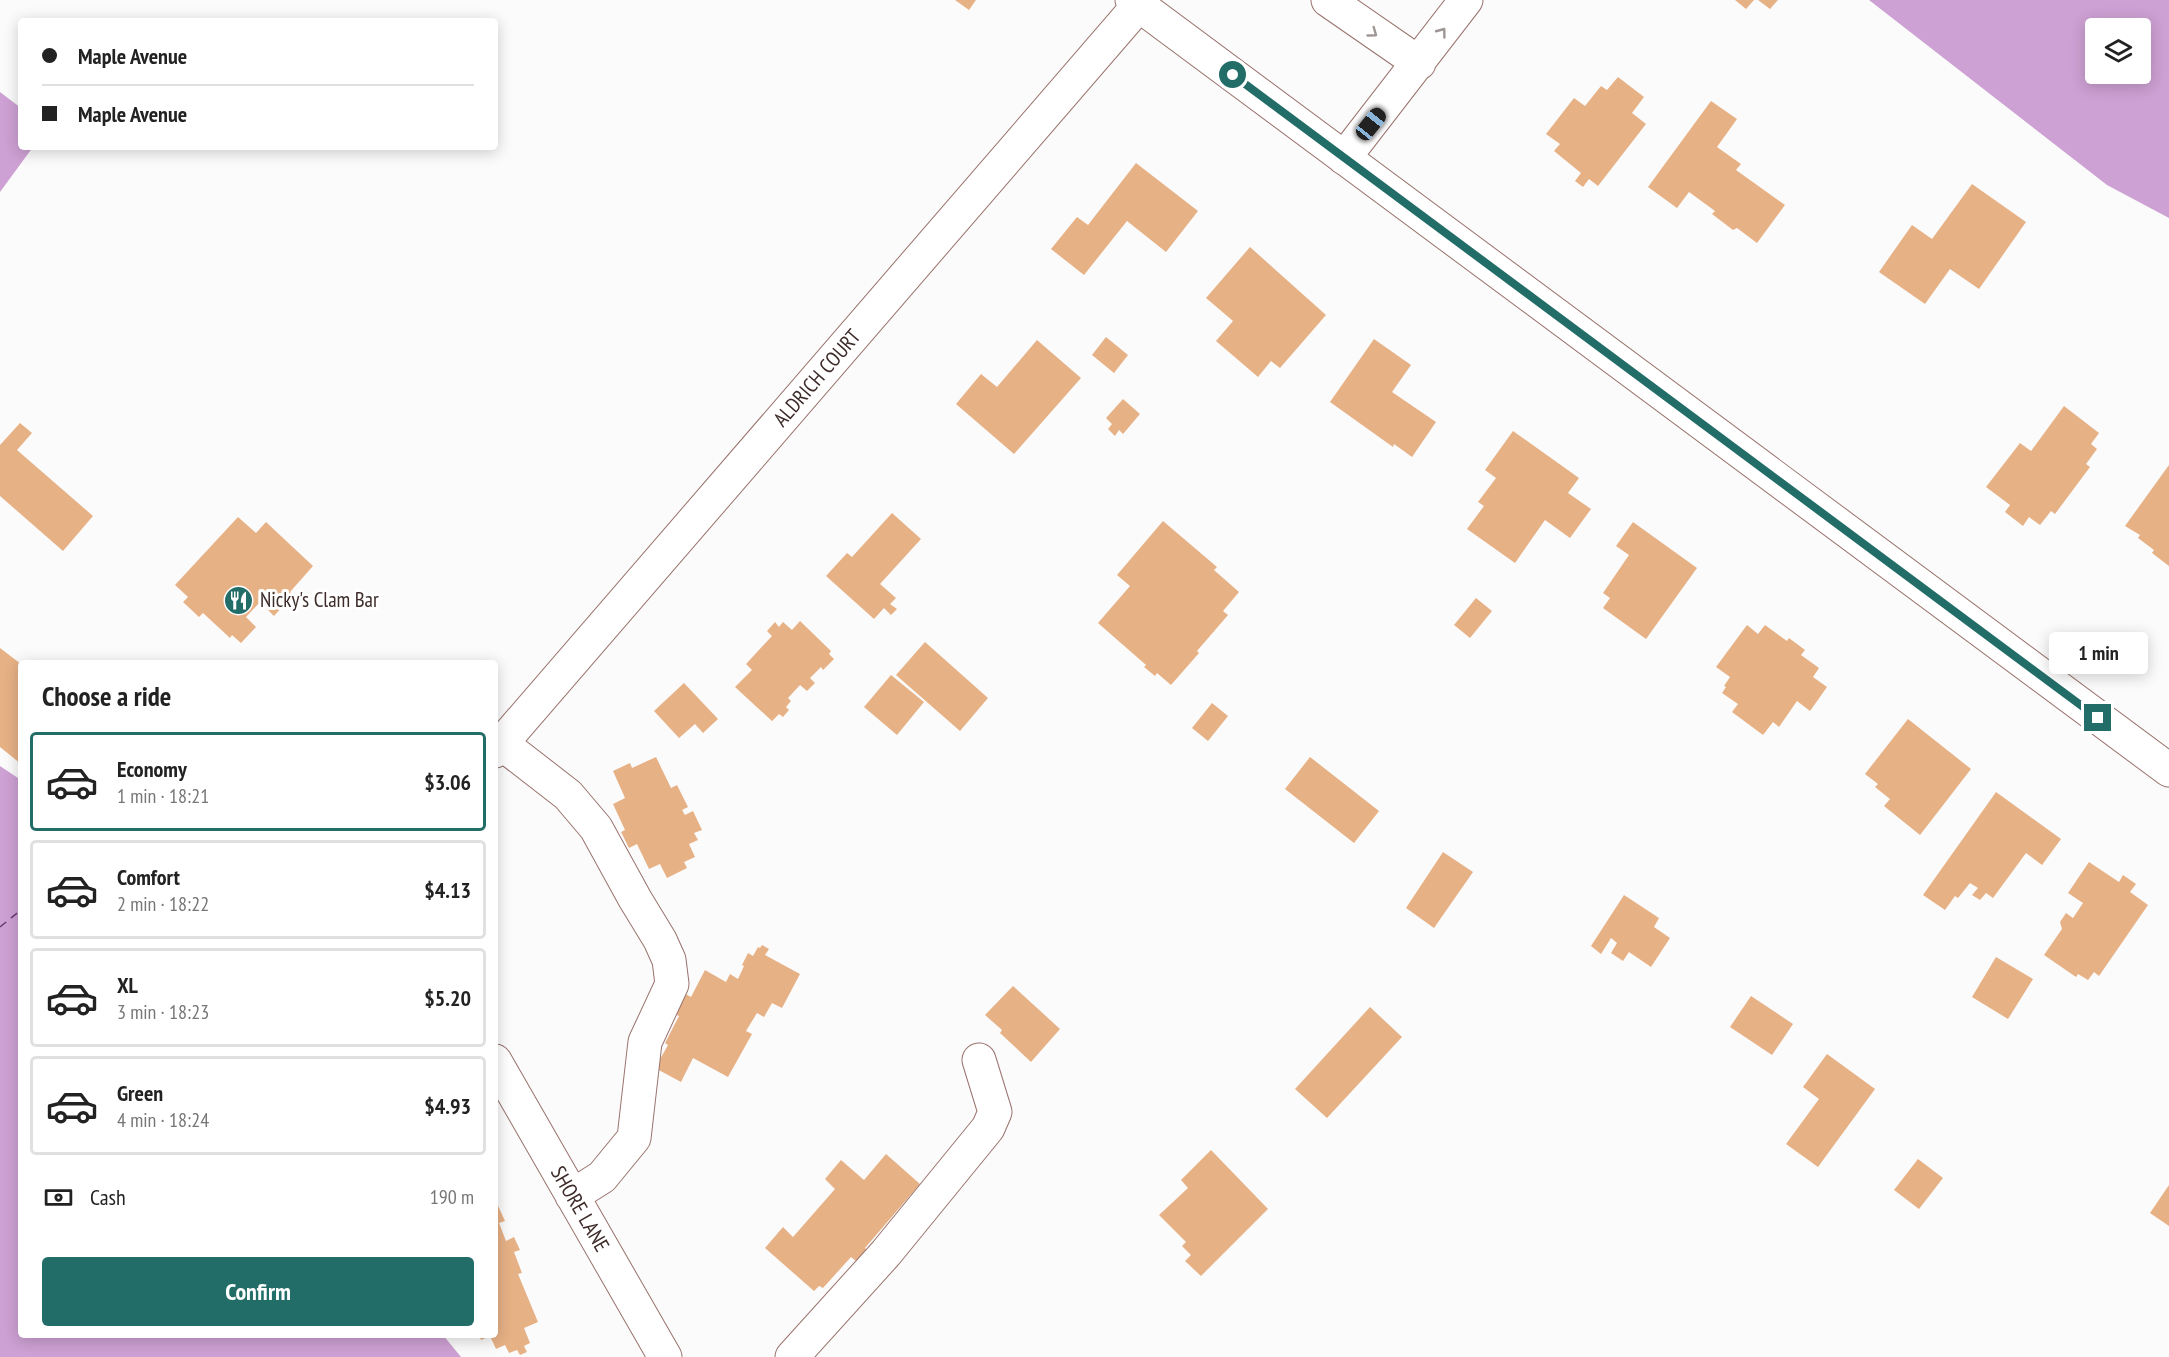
<!DOCTYPE html>
<meta charset="utf-8">
<style>
:root{--surface:#fff;--page:#f2f2f2;--text:#222;--muted:#767676;--line:#e0e0e0;--accent:#236d69}
body{margin:0;font-family:"PT Sans Narrow",sans-serif;background:var(--page);color:var(--text);height:100vh;display:flex;flex-direction:column;font-size:22px;white-space:nowrap}
*{box-sizing:border-box;margin:0}
p{font-size:20px;color:var(--muted)}
.icon{flex:none;width:33px;height:33px;fill:none;stroke:currentColor;stroke-width:2;stroke-linecap:round;stroke-linejoin:round}
.map{position:relative;flex:1;overflow:hidden}
.drawer{position:absolute;left:18px;top:660px;width:480px;height:678px;display:flex;flex-direction:column;background:var(--surface);border-radius:6px;box-shadow:0 3px 15px #0003}
.drawer>*{flex:none}
.top-card{position:absolute;left:18px;top:18px;width:480px;height:132px;border-radius:6px;box-shadow:0 3px 15px #0003;display:grid;align-content:center;height:132px;padding:0 24px;background:var(--surface)}
.fabs{position:absolute;left:2085px;top:18px;display:grid;gap:12px}
.fabs a{display:grid;place-items:center;width:66px;height:66px;border-radius:6px;background:var(--surface);box-shadow:0 3px 15px #0003;font-size:30px}
.end{position:absolute;width:27px;height:27px;margin:-14px;border:8px solid #236d69;background:#fff;box-shadow:0 0 0 3px #fff}
.from{border-radius:50%}
.bubble{position:absolute;height:42px;border-radius:6px;background:var(--surface);box-shadow:0 3px 15px #0003;font-size:20px;font-weight:600;line-height:42px;text-align:center}
.car{position:absolute;width:18px;height:36px;margin:-18px -9px;border-radius:8px;box-shadow:0 0 4px 2px #0007;background:linear-gradient(#222 24%,#8ab4d8 0 40%,#222 0 76%,#8ab4d8 0 86%,#222 0)}
.top-card b{display:flex;align-items:center;gap:21px;height:57px;font-size:22px}
.top-card b+b{border-top:2px solid var(--line)}
.top-card i{width:15px;height:15px;background:var(--text)}
ul{padding:0;list-style:none}
li{display:flex;align-items:center;gap:18px;height:99px;margin:0 12px 9px;padding:0 12px;border:3px solid var(--line);border-radius:6px}
li div{flex:1}
li b{display:block;font-size:22px}
li em{font-style:normal;font-weight:600}
li.on{border-color:var(--accent)}
li>.icon{width:54px;height:54px;stroke-width:1.5}
h2{padding:0 24px;font-size:27px;line-height:72px}
.pay{display:flex;align-items:center;gap:15px;height:66px;padding:0 24px;font-size:22px}
.pay p{margin-inline-start:auto}
.primary-button{display:flex;gap:12px;margin-top:auto;padding:12px 24px}
.primary-button a{flex:1;height:69px;border-radius:6px;background:var(--accent);color:#fff;font-size:24px;font-weight:600;line-height:69px;text-align:center}
.map>svg:first-child{display:block}
</style>
<div class="map">
<svg width="2169" height="1357" viewBox="0 0 2169 1357">
<rect width="100%" height="100%" fill="#fbfbfb"/>
<!-- water -->
<path fill="#cda1d3" fill-rule="evenodd" d="M1869,0H2169V218L2107,185ZM2096,28H2140V74H2096Z
M0,92L21,108V147H33L0,192Z
M0,766L21,780V1335H443L461,1357H0Z"/>
<g fill="none" stroke-linecap="round" stroke-linejoin="round">
<!-- ferry -->
<path stroke="#703a78" stroke-width="1.5" stroke-dasharray="8 6" stroke-linecap="butt" d="M0,927L21,910"/>
</g>
<!-- building -->
<path fill="#e7b186" d="M955,0H976L969,10Z
M1735,0H1754L1746,9Z
M1758,0H1778L1770,9Z
M1618,77L1644,97L1632,113L1646,124L1598,186L1589,179L1583,187L1575,181L1581,173L1554,151L1560,144L1546,134L1574,98L1585,106L1601,86L1607,90Z
M1711,101L1737,119L1717,147L1741,164L1736,170L1785,205L1757,243L1737,228L1733,230L1712,214L1715,211L1689,192L1677,208L1648,187Z
M1136,163L1198,211L1166,252L1127,221L1084,275L1051,249L1077,217L1088,225Z
M1972,184L2026,222L1979,289L1950,269L1925,304L1879,272L1912,225L1932,239Z
M1250,247L1326,315L1280,368L1271,361L1258,377L1216,341L1233,321L1206,298Z
M1106,337L1128,355L1114,373L1092,355Z
M1374,339L1411,365L1392,392L1436,422L1412,457L1394,444L1393,447L1330,402Z
M1037,340L1081,378L1014,454L956,404L981,374L997,387Z
M1123,399L1140,414L1123,434L1119,430L1115,436L1108,429L1112,424L1106,418Z
M2064,406L2099,433L2091,444L2097,449L2086,464L2090,467L2055,514L2051,511L2040,525L2029,517L2023,526L2005,512L2010,505L1986,487L2020,443L2031,451Z
M20,423L32,433L17,450L93,516L63,551L0,496V445Z
M1513,431L1579,478L1568,493L1591,509L1570,538L1545,520L1515,563L1467,529L1484,506L1478,502L1496,478L1485,470Z
M2169,465V566L2152,553L2154,550L2138,538L2140,535L2125,526Z
M892,513L921,539L880,584L896,598L890,604L897,609L891,615L884,608L874,619L826,576L847,553L852,557Z
M238,517L256,533L266,522L313,566L290,592L293,595L274,616L260,602L246,617L256,627L241,643L232,635L230,638L203,613L199,617L183,602L188,597L175,585Z
M1163,521L1217,567L1214,570L1239,592L1223,611L1228,615L1197,651L1199,653L1171,685L1157,673L1155,676L1144,667L1146,665L1098,623L1130,586L1117,575Z
M1633,522L1697,568L1646,639L1603,608L1610,598L1603,593L1629,555L1616,546Z
M1476,598L1492,611L1470,638L1454,625Z
M800,621L831,651L829,654L834,659L823,670L821,667L810,678L815,683L807,691L800,685L788,698L791,701L786,707L789,710L783,717L779,714L772,721L735,687L752,670L746,664L772,636L767,631L775,622L779,627L783,622L792,630Z
M1747,625L1758,634L1765,625L1787,641L1789,638L1805,650L1801,655L1819,668L1813,677L1827,687L1810,711L1797,701L1779,727L1773,722L1763,735L1732,712L1738,704L1722,693L1726,687L1724,686L1730,677L1716,667Z
M925,642L988,698L960,731L896,675Z
M0,648L21,664V764L0,747Z
M891,675L924,702L897,735L864,707Z
M684,683L718,719L703,733L695,724L679,738L654,711Z
M1212,703L1228,716L1208,741L1192,728Z
M1908,719L1971,769L1920,835L1884,806L1890,799L1875,787L1878,784L1865,774Z
M656,757L671,788L677,785L688,807L682,810L685,815L693,811L702,830L694,833L698,840L689,844L695,857L684,862L687,868L667,878L660,864L649,869L637,844L629,848L621,832L625,830L613,804L625,798L613,771L630,763L632,768Z
M1310,757L1379,811L1354,843L1285,789Z
M1996,792L2061,839L2042,865L2026,853L1993,898L1986,893L1980,900L1972,895L1978,888L1970,883L1958,898L1955,896L1945,910L1923,895Z
M1443,852L1473,872L1434,928L1406,908Z
M2089,862L2119,882L2123,875L2136,884L2130,892L2148,905L2099,976L2094,972L2088,980L2078,974L2076,977L2044,955L2062,929L2060,922L2066,913L2073,918L2083,903L2068,893Z
M1624,895L1659,918L1654,927L1670,938L1651,967L1629,952L1623,961L1611,953L1617,943L1611,938L1601,954L1591,946Z
M762,945L769,949L765,955L800,974L782,1008L772,1003L764,1017L757,1013L746,1031L752,1034L728,1077L693,1058L681,1082L655,1068L668,1045L665,1043L679,1016L671,1012L682,992L691,997L705,970L726,982L730,974L738,979L744,966L742,965L748,953L753,956L758,947L760,948Z
M1996,957L2033,979L2008,1019L1972,997Z
M1013,986L1060,1029L1031,1062L1000,1033L1002,1030L985,1015Z
M1751,996L1793,1024L1772,1055L1730,1027Z
M1370,1007L1402,1037L1327,1118L1295,1089Z
M1827,1054L1875,1089L1818,1167L1786,1144L1819,1099L1803,1087Z
M1211,1150L1268,1209L1201,1276L1185,1261L1191,1255L1182,1246L1186,1242L1159,1215L1188,1188L1181,1180Z
M886,1154L920,1184L865,1248L870,1254L864,1262L856,1261L851,1257L823,1288L819,1286L814,1291L765,1248L783,1227L793,1237L835,1189L825,1179L841,1160L864,1180Z
M1918,1159L1943,1178L1919,1209L1894,1190Z
M2169,1185V1226L2150,1213Z
M495,1199L505,1221L499,1223L506,1241L514,1237L520,1250L514,1252L522,1273L518,1274L538,1322L524,1328L530,1343L524,1346L527,1352L520,1355L517,1350L509,1353L505,1345L496,1349L490,1336L481,1340L479,1335H495Z"/>
<g fill="none" stroke-linecap="round" stroke-linejoin="round">
<defs>
<path id="minor" d="M1132,0L2169,770
M1328,0L1419,63
M1344,158L1466,0
M501,743L568,795L596,828L635,899L660,940L669,960L672,984L645,1042L634,1138L602,1177L572,1196
M495,751L1139,5
M495,1061L665,1357
M792,1357L886,1253L988,1128L995,1112L979,1060"/>
</defs>
<!-- minor casing -->
<use href="#minor" stroke="#99726d" stroke-width="35"/>
<!-- minor -->
<use href="#minor" stroke="#fff" stroke-width="33"/>
</g>
<!-- one-way arrows -->
<defs><path id="oneway-chevron" d="M-2-3.5L2.5 0L-2 3.5" fill="none" stroke-width="1.6" stroke-linecap="round" stroke-linejoin="round" transform="scale(1.5)"/></defs>
<g stroke="#9e9694">
<use href="#oneway-chevron" transform="translate(1442 32) rotate(-53)"/>
<use href="#oneway-chevron" transform="translate(1373 33) rotate(36)"/>
</g>
<g fill="none" stroke-linecap="round" stroke-linejoin="round">
<!-- route -->
<path stroke="#236d69" stroke-width="8" d="M1233,75L2098,718"/>
</g>
<!-- icons -->
<defs>
<symbol id="restaurant-disc" viewBox="-11 -11 22 22"><circle r="9.5" fill="#236d69" stroke="#fff"/><path d="M-5-6h1v4h1v-4h1v4h1v-4h1v5L-1.5 .5V6h-2V.5L-5-1ZM5-6V6H3V1.5H1.5Q1.5-4 5-6Z" fill="#fff"/></symbol>
</defs>
<g fill-rule="evenodd">
<use href="#restaurant-disc" x="222" y="584" width="33" height="33"/>
</g>
<g text-anchor="middle" stroke-width="6" stroke-linejoin="round" paint-order="stroke">
<!-- street labels -->
<g font-size="21" fill="#3d2c2a" stroke="#fff">
<text transform="translate(817 378) rotate(-49)" y="7">ALDRICH COURT</text>
<text transform="translate(580 1209) rotate(60)" y="7">SHORE LANE</text>
</g>
<!-- poi labels -->
<g font-size="21" fill="#3d2c2a" stroke="#fff" text-anchor="start">
<text x="260" y="607">Nicky's Clam Bar</text>
</g>
</g>
</svg>
<div class="fabs">
<a><svg class="icon" aria-label="layers" viewBox="0 0 24 24"><path d="M12 4l9 5-9 5-9-5zM3 14l9 5 9-5"/></svg></a>
</div>
<i class="end from" style="left:1233px;top:75px"></i>
<i class="end" style="left:2098px;top:718px"></i>
<div class="bubble" style="left:2049px;top:632px;width:99px">1 min</div>
<i class="car" style="left:1371px;top:124px;rotate:39deg"></i>
<div class="top-card">
<b><i class="from"></i>Maple Avenue</b>
<b><i></i>Maple Avenue</b>
</div>
<section class="drawer">
<h2>Choose a ride</h2>
<ul>
<li class="on"><svg class="icon" aria-label="car" viewBox="0 0 24 24"><path d="M5 17H2v-5l4-1 3-4h7l3 4 3 1v5h-3M9 17h6M6 11h13"/><circle cx="7" cy="17" r="2"/><circle cx="17" cy="17" r="2"/></svg><div><b>Economy</b><p>1 min · 18:21</p></div><em>$3.06</em></li>
<li><svg class="icon" aria-label="car" viewBox="0 0 24 24"><path d="M5 17H2v-5l4-1 3-4h7l3 4 3 1v5h-3M9 17h6M6 11h13"/><circle cx="7" cy="17" r="2"/><circle cx="17" cy="17" r="2"/></svg><div><b>Comfort</b><p>2 min · 18:22</p></div><em>$4.13</em></li>
<li><svg class="icon" aria-label="car" viewBox="0 0 24 24"><path d="M5 17H2v-5l4-1 3-4h7l3 4 3 1v5h-3M9 17h6M6 11h13"/><circle cx="7" cy="17" r="2"/><circle cx="17" cy="17" r="2"/></svg><div><b>XL</b><p>3 min · 18:23</p></div><em>$5.20</em></li>
<li><svg class="icon" aria-label="car" viewBox="0 0 24 24"><path d="M5 17H2v-5l4-1 3-4h7l3 4 3 1v5h-3M9 17h6M6 11h13"/><circle cx="7" cy="17" r="2"/><circle cx="17" cy="17" r="2"/></svg><div><b>Green</b><p>4 min · 18:24</p></div><em>$4.93</em></li>
</ul>
<div class="pay"><svg class="icon" aria-label="cash" viewBox="0 0 24 24"><path d="M3 7h18v10H3z"/><circle cx="12" cy="12" r="2"/></svg>Cash<p>190 m</p></div>
<div class="primary-button"><a>Confirm</a></div>
</section>
</div>
